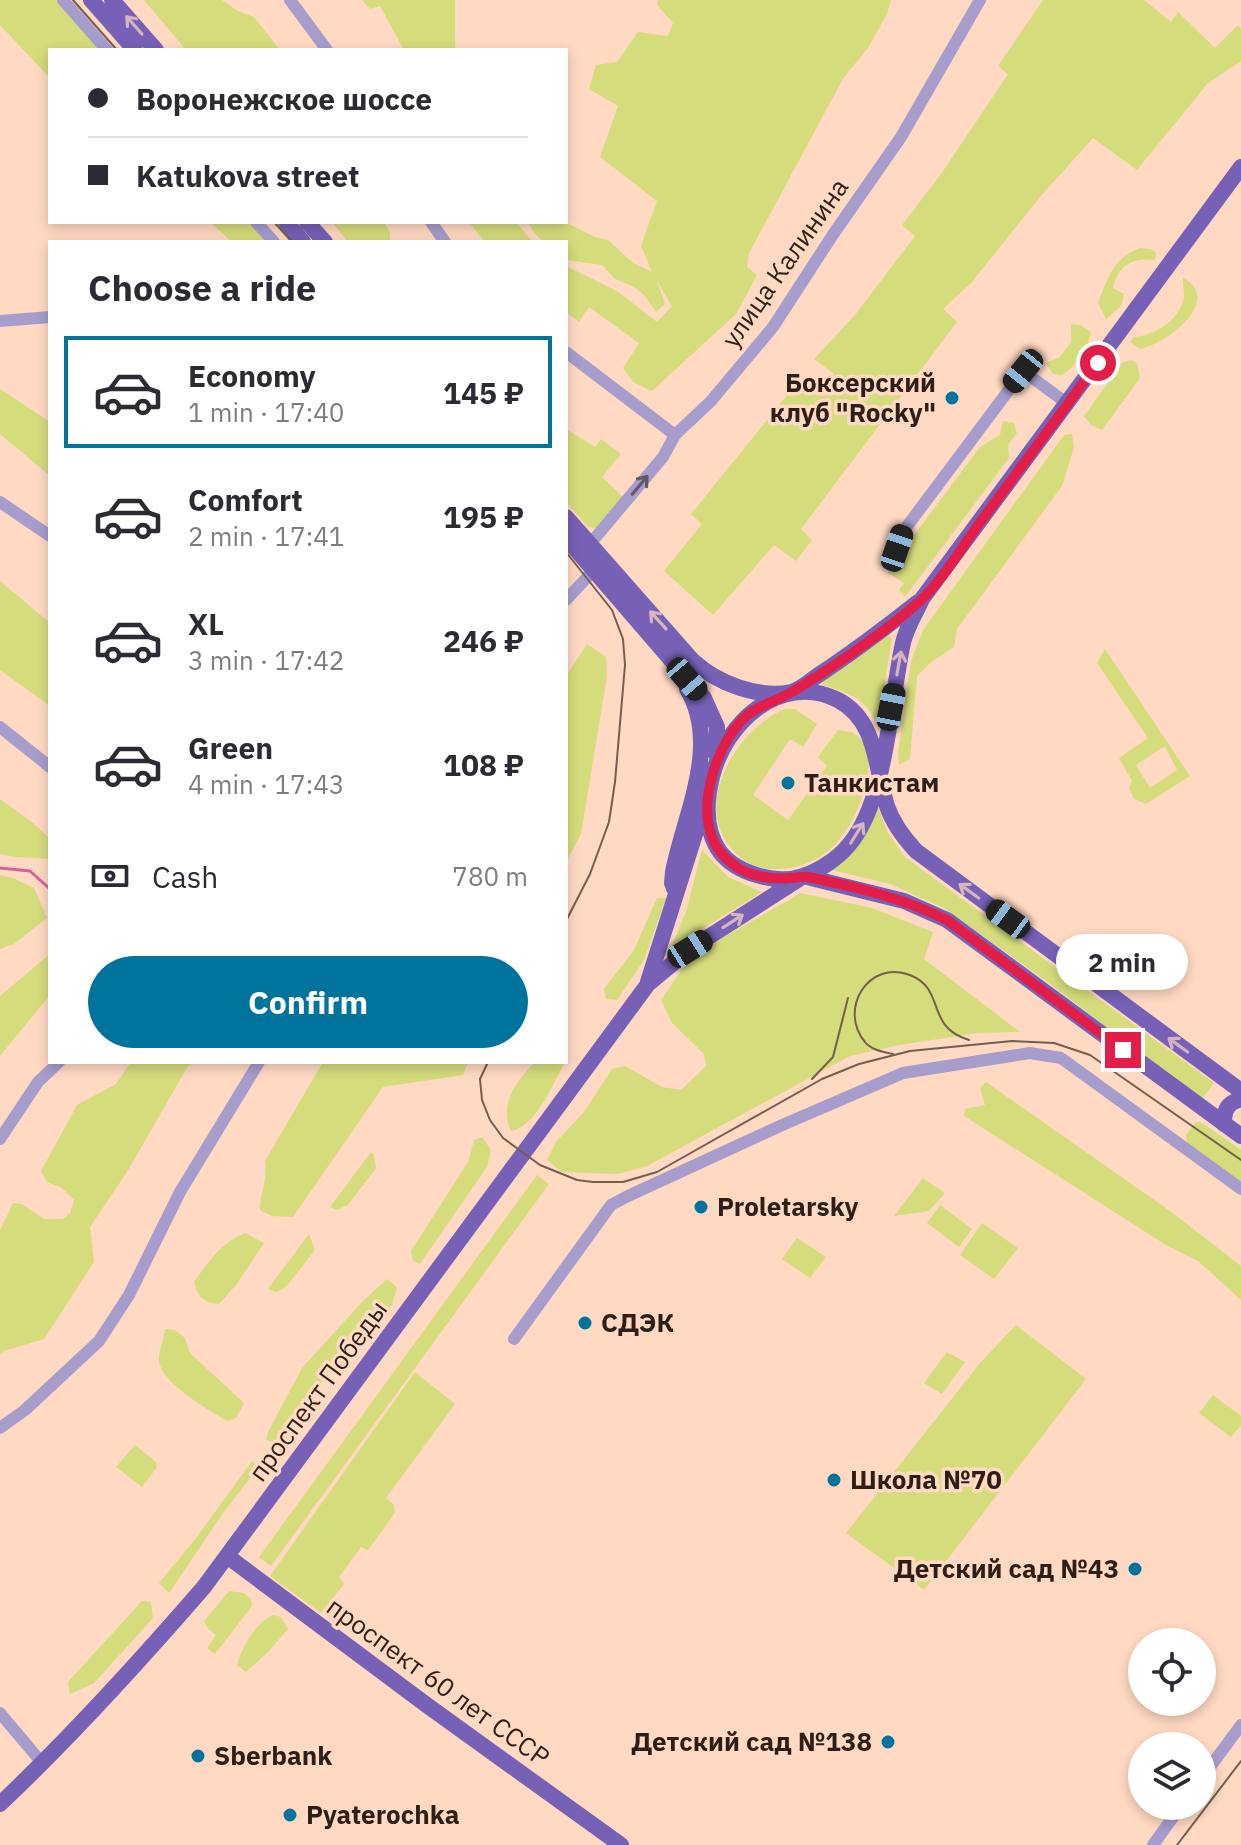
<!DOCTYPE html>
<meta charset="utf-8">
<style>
:root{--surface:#fff;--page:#f2f2f3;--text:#2b2b33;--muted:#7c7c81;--line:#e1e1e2;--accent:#01749e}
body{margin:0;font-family:"IBM Plex Sans",sans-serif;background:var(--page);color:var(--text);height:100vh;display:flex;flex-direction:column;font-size:30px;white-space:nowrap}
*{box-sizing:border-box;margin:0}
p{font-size:26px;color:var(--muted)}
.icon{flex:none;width:44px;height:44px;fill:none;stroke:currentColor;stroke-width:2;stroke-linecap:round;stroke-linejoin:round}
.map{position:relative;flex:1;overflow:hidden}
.details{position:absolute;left:48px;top:240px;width:520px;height:824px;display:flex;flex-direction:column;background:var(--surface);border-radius:0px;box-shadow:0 4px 12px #0003}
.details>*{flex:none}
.hud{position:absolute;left:48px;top:48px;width:520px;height:176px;border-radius:0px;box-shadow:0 4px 12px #0003;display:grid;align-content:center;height:176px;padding:0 40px;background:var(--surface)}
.buttons{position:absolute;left:1128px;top:1628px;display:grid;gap:16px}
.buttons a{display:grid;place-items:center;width:88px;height:88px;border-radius:50%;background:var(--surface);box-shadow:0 4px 12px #0003;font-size:40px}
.end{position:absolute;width:36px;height:36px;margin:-18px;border:10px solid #e11d48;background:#fff;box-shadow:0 0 0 4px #fff}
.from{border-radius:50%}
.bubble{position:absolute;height:56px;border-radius:28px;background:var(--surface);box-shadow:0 4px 12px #0003;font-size:26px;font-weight:800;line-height:56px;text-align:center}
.car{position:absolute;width:24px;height:48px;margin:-24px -12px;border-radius:10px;box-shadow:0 0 6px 2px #0007;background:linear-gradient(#222 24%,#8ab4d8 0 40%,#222 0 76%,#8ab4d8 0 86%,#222 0)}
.hud b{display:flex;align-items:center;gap:28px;height:76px;font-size:30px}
.hud b+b{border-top:2px solid var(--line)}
.hud i{width:20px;height:20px;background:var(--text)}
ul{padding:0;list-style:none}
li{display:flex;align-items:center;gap:24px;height:112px;margin:0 16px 12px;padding:0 24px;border:4px solid transparent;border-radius:0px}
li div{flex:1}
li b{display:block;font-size:30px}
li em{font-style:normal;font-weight:800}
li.selected{border-color:var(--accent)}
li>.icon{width:72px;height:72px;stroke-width:1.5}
h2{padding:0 40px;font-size:36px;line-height:96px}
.pay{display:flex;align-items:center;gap:20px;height:88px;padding:0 40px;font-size:30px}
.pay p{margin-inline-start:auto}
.action{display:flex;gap:16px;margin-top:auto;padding:16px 40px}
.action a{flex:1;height:92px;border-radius:48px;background:var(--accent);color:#fff;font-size:32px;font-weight:800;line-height:92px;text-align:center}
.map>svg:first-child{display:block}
</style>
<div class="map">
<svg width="1241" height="1845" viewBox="0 0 1241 1845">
<rect width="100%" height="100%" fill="#ffd9c2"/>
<!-- green -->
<path fill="#d5dc7c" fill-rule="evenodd" d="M0,0H56L100,50H50V78L0,25Z
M144,0H222L238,11L254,17L280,50H186Z
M362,0H455V50H404L380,6L370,9Z
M658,0H891L887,14L868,48L844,77L749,253L747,267L757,275L736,314L652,391L633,382L623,368L639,343L589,307L579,322L566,312V266L617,291L657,322L672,306L657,281L665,304L656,312L644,295L634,287L615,279L602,265L566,260V242H544L534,233L528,222H565L595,237L608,240L633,263L652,272L641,246L657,201L600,157L618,106L589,89L596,65L617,62L638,32L668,36L673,23L657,5Z
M1043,0H1144L1171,22L1178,12L1215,48L1238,25L1241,29V61L1208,83L1137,170L1093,138L1040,197L971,283L943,309L957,322L801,529L812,540L796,561L774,545L713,615L664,571L702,524L691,514L801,378L819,391L834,374L814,359L855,315L915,236L902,225L941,174L1008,74L998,66Z
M210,222H251L267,242H232Z
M332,222H384L390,232V242H348Z
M469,222H516L533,242H485Z
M1140,248L1151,249L1156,253L1155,260C1133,257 1118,265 1113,288L1124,294L1121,306L1106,319L1098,303C1108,278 1113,258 1140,248Z
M1183,278C1225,300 1165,345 1140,349L1130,342L1134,337C1155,335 1179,321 1184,298C1185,291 1182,286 1183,278Z
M1071,324L1080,325L1091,332C1088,349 1076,366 1062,375L1053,374L1046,363L1060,357L1071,342Z
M1130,360L1137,363L1140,378L1102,430L1091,425L1084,416L1122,363Z
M0,389L50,422V476L0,434Z
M1003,421L1014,423L1017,433L1008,445L1009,458L905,597L899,590L904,583L888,573V570L980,447L1000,435Z
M566,429L595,447L601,439L621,454L602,477L624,498L596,528L588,527L566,502Z
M1072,434L1074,447L1062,486L957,629L954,647L931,662L917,676L910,759L899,765L898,753L911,661L923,630L1064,435Z
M0,581L50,623V706L0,670Z
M889,635L892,639L879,716L875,720C864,697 845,692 823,685V682Z
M587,644L606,657L607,676L581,834L566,862V676Z
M1105,649L1190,776L1146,804L1134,799L1129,788L1132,781L1119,758L1148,738L1097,663ZM1165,746L1177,770L1150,788L1136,765Z
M785,709H795L817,724L803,747L790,739L753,795L788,820L827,766L818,757L838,730C844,731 851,731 855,734C886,753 857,820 839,840C823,859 799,870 774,869C755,869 740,860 728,844C695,799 739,727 785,709Z
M0,799L32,822L50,839V859L15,857L0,854Z
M876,802L887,831L905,857L1214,1083L1202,1099L1042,978L944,908L890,884L824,868Z
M702,850L728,877L762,892L692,935L668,954L686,912Z
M0,875L13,878L34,888L47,918L14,944L0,949Z
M801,893L872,908L933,932L924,959L1020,1032L978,1033L899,1045L850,1056L647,1166L618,1174L562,1172L547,1160L556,1142L584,1112L612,1069L625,1066L662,1087L681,1090L706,1066L704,1054L672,1023L661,1000L685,965L724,937Z
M657,898H666L644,960L617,1000L606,999L604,989L634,950Z
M50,954V995L0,1056V996Z
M131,1062H196L188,1066L127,1172L90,1227L94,1262L44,1339L4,1351L0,1355V1230L13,1203L22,1204L44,1219H63L70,1213L74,1200L62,1188L47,1182L41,1171L77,1105L116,1084Z
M323,1062H468L463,1075L383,1087L293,1217L272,1216L260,1210C260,1191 268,1181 265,1161Z
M535,1062H565C554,1082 535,1128 511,1131C498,1104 517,1081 535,1062Z
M986,1082L1170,1211L1241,1266V1300L1198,1261L1166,1245L964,1116L965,1109L985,1105L980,1088Z
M1196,1122H1201L1241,1150V1182L1187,1144L1186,1135Z
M482,1137L491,1150L487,1167L420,1264L413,1261L411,1251L468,1162L474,1140Z
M371,1152L374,1155L376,1168L348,1205L337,1210L330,1207Z
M537,1175L549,1184L271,1566L259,1557Z
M923,1178L945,1193L929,1211L894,1216Z
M940,1205L972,1229L959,1247L927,1223Z
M982,1223L1018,1248L994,1279L960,1255Z
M245,1233L264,1243L236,1285L219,1304C204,1303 197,1296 194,1282C208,1262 222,1242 245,1233Z
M309,1234L315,1250L286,1287L276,1292L268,1289Z
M797,1238L826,1257L810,1278L782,1259Z
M387,1279L397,1287L392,1305L326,1375L286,1439C279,1444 273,1445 266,1439L268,1432L302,1368L362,1302Z
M1016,1325L1086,1379L924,1590L846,1533L980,1363Z
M165,1329L175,1330L185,1338L190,1353L244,1403L236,1418L227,1421C209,1410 161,1383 159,1361C158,1352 164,1339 165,1329Z
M947,1352L965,1362L942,1394L924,1383Z
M415,1372L455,1404L386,1498L394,1505L395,1513L368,1550L361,1547L339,1577L344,1584L321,1613L270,1576Z
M1213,1395L1241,1416V1425L1231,1437L1199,1413Z
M135,1445L156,1462L157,1467L142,1487L116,1467Z
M252,1461L259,1467L223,1513L169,1593L159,1583L196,1538Z
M229,1591L244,1593L251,1599L252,1606L215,1654L207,1648L216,1635L208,1629L204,1621Z
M142,1601L151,1602L153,1618L94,1683L70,1694L68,1682Z
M272,1615L281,1617L288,1629L269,1651L246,1672L237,1665C242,1647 255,1624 272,1615Z"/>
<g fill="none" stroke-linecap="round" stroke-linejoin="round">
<!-- stream -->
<path stroke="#d6649a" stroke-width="3" d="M0,868L30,871L50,889"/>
<!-- minor -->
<path stroke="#a69dcd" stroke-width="12" d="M63,0L107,50
M290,0L327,50
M256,222L274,242
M431,222L445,242
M0,321L50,317
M566,352L675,435
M0,502L50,536
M590,544L663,457L675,435L711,401L773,327L832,236L901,137L980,0
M899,558L897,548L902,533L1023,371L1068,404
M566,600L594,570
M0,727L50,767
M0,1139L38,1082L59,1062
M514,1339L611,1205L628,1196L780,1126L903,1073L1030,1053L1061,1058L1241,1189
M0,1428L25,1410L99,1341L129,1295L180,1192L259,1062
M0,1713L43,1764
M1202,1778L1241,1725
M1153,1845L1181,1806"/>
<!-- major -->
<path stroke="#7661b7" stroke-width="16" d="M91,0L135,50
M112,0L156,50
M1241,167L922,599C916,613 906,628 903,643C890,701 887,802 848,846C838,858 819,871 803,876C778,885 737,874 720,852C704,830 706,802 712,777C725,723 781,671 838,700C878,721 875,769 887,806C893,824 904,838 916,851L1241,1091
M286,222L303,242
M307,222L325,242
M566,517L693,661C717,683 758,699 791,692C800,690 810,681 817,676C852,653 885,628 918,602
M566,538L704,698L717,727L716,754
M803,876L904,901L947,920L1241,1136
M676,893L672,883L673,872C684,814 721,746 687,689
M648,982L704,806
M1224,1124C1224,1110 1227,1103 1241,1099
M227,1556L428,1706L621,1845
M0,1804C72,1736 139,1662 204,1587L648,984L690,949L799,879"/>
<!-- tram -->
<path stroke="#745e51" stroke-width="2" d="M73,0L117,50
M274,222L292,242
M566,552L612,610L623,639L625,665L615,782L609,822L590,874L566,921
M893,1054C884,1052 871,1050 865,1042C838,1010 868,959 910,975C947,990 924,1026 969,1040
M488,1062L480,1079L482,1100L490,1120L503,1138L540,1165L577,1180L593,1182H623L657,1172L822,1079L859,1064L910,1051L1012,1041L1054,1043L1090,1055L1241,1160
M812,1079L833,1057L848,998
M1177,1845L1241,1761"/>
</g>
<!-- one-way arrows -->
<defs><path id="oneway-shaft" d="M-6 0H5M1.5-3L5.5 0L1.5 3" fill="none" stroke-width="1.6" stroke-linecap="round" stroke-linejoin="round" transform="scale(2)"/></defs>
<g stroke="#d6b5bf">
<use href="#oneway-shaft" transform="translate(134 25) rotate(-131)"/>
<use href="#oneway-shaft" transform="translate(658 620) rotate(-132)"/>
<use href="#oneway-shaft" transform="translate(899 663) rotate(-80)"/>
<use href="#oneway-shaft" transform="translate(857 833) rotate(-58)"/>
<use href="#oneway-shaft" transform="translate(969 891) rotate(-144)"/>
<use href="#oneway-shaft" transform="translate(733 921) rotate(-33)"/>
<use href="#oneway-shaft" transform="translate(1178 1045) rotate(-144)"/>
</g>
<use stroke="#635869" href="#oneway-shaft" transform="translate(640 485) rotate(-50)"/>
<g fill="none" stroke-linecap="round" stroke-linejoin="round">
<!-- route -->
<path stroke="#e11d48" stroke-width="10" d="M1098,363C1058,417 1019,470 979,524C961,548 942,581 920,601C883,634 839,663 797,689C768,707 750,703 729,737C707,774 692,834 733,864C747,876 772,880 790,878C797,878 802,876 808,877C856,887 903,898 947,920L1123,1050"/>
</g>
<!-- markers -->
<g fill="#01749e" stroke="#ffd9c2" stroke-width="3">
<circle cx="952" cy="398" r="8"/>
<circle cx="788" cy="783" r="8"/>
<circle cx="701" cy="1207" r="8"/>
<circle cx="585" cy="1323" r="8"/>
<circle cx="834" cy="1480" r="8"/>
<circle cx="1135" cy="1569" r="8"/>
<circle cx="888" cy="1742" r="8"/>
<circle cx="198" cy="1756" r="8"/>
<circle cx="290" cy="1815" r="8"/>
</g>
<g text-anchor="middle" stroke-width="7" stroke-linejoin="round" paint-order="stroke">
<!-- street labels -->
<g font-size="26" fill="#2d1f17" stroke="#ffd9c2">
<text transform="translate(785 263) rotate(-55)" y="9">улица Калинина</text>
<text transform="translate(318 1391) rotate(-54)" y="9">проспект Победы</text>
<text transform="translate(438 1682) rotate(36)" y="9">проспект 60 лет СССР</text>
</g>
<!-- poi labels -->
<g font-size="26" font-weight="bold" fill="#2d1f17" stroke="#ffd9c2" text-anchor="start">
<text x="936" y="392" text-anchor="end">Боксерский<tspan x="936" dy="30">клуб "Rocky"</tspan></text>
<text x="804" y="792">Танкистам</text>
<text x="717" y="1216">Proletarsky</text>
<text x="601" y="1332">СДЭК</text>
<text x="850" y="1489">Школа №70</text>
<text x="1119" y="1578" text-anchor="end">Детский сад №43</text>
<text x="872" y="1751" text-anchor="end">Детский сад №138</text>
<text x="214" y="1765">Sberbank</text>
<text x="306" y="1824">Pyaterochka</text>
</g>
</g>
</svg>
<div class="buttons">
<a><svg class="icon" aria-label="locate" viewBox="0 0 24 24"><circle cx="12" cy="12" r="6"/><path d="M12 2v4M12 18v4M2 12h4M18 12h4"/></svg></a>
<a><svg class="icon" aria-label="layers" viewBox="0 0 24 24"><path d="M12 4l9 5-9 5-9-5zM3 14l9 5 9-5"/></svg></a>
</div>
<i class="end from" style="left:1098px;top:363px"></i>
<i class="end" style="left:1123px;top:1050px"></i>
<div class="bubble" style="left:1056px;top:934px;width:132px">2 min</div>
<i class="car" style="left:1023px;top:371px;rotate:219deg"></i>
<i class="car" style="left:897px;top:548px;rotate:19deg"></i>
<i class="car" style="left:687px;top:679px;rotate:139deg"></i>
<i class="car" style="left:891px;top:707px;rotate:11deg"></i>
<i class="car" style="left:1008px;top:919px;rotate:306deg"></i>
<i class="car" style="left:690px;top:949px;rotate:58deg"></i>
<div class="hud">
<b><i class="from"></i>Воронежское шоссе</b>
<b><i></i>Katukova street</b>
</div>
<section class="details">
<h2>Choose a ride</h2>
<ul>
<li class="selected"><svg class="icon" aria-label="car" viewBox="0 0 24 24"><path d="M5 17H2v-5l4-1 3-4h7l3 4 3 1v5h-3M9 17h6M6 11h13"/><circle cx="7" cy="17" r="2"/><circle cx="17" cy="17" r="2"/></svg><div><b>Economy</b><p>1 min · 17:40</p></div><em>145 ₽</em></li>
<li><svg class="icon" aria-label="car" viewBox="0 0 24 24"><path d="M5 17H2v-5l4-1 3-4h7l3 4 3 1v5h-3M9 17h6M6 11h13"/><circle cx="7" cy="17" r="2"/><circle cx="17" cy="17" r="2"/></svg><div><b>Comfort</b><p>2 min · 17:41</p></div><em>195 ₽</em></li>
<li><svg class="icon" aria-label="car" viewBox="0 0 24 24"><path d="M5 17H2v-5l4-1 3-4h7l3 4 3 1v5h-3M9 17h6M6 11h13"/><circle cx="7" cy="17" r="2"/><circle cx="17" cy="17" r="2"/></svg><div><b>XL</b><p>3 min · 17:42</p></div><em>246 ₽</em></li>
<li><svg class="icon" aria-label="car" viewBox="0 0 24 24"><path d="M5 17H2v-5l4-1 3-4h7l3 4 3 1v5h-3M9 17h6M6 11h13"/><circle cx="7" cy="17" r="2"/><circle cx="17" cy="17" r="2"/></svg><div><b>Green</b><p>4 min · 17:43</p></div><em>108 ₽</em></li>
</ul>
<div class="pay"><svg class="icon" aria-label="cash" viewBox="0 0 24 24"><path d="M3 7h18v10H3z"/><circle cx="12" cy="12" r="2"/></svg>Cash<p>780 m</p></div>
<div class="action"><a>Confirm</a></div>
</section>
</div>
